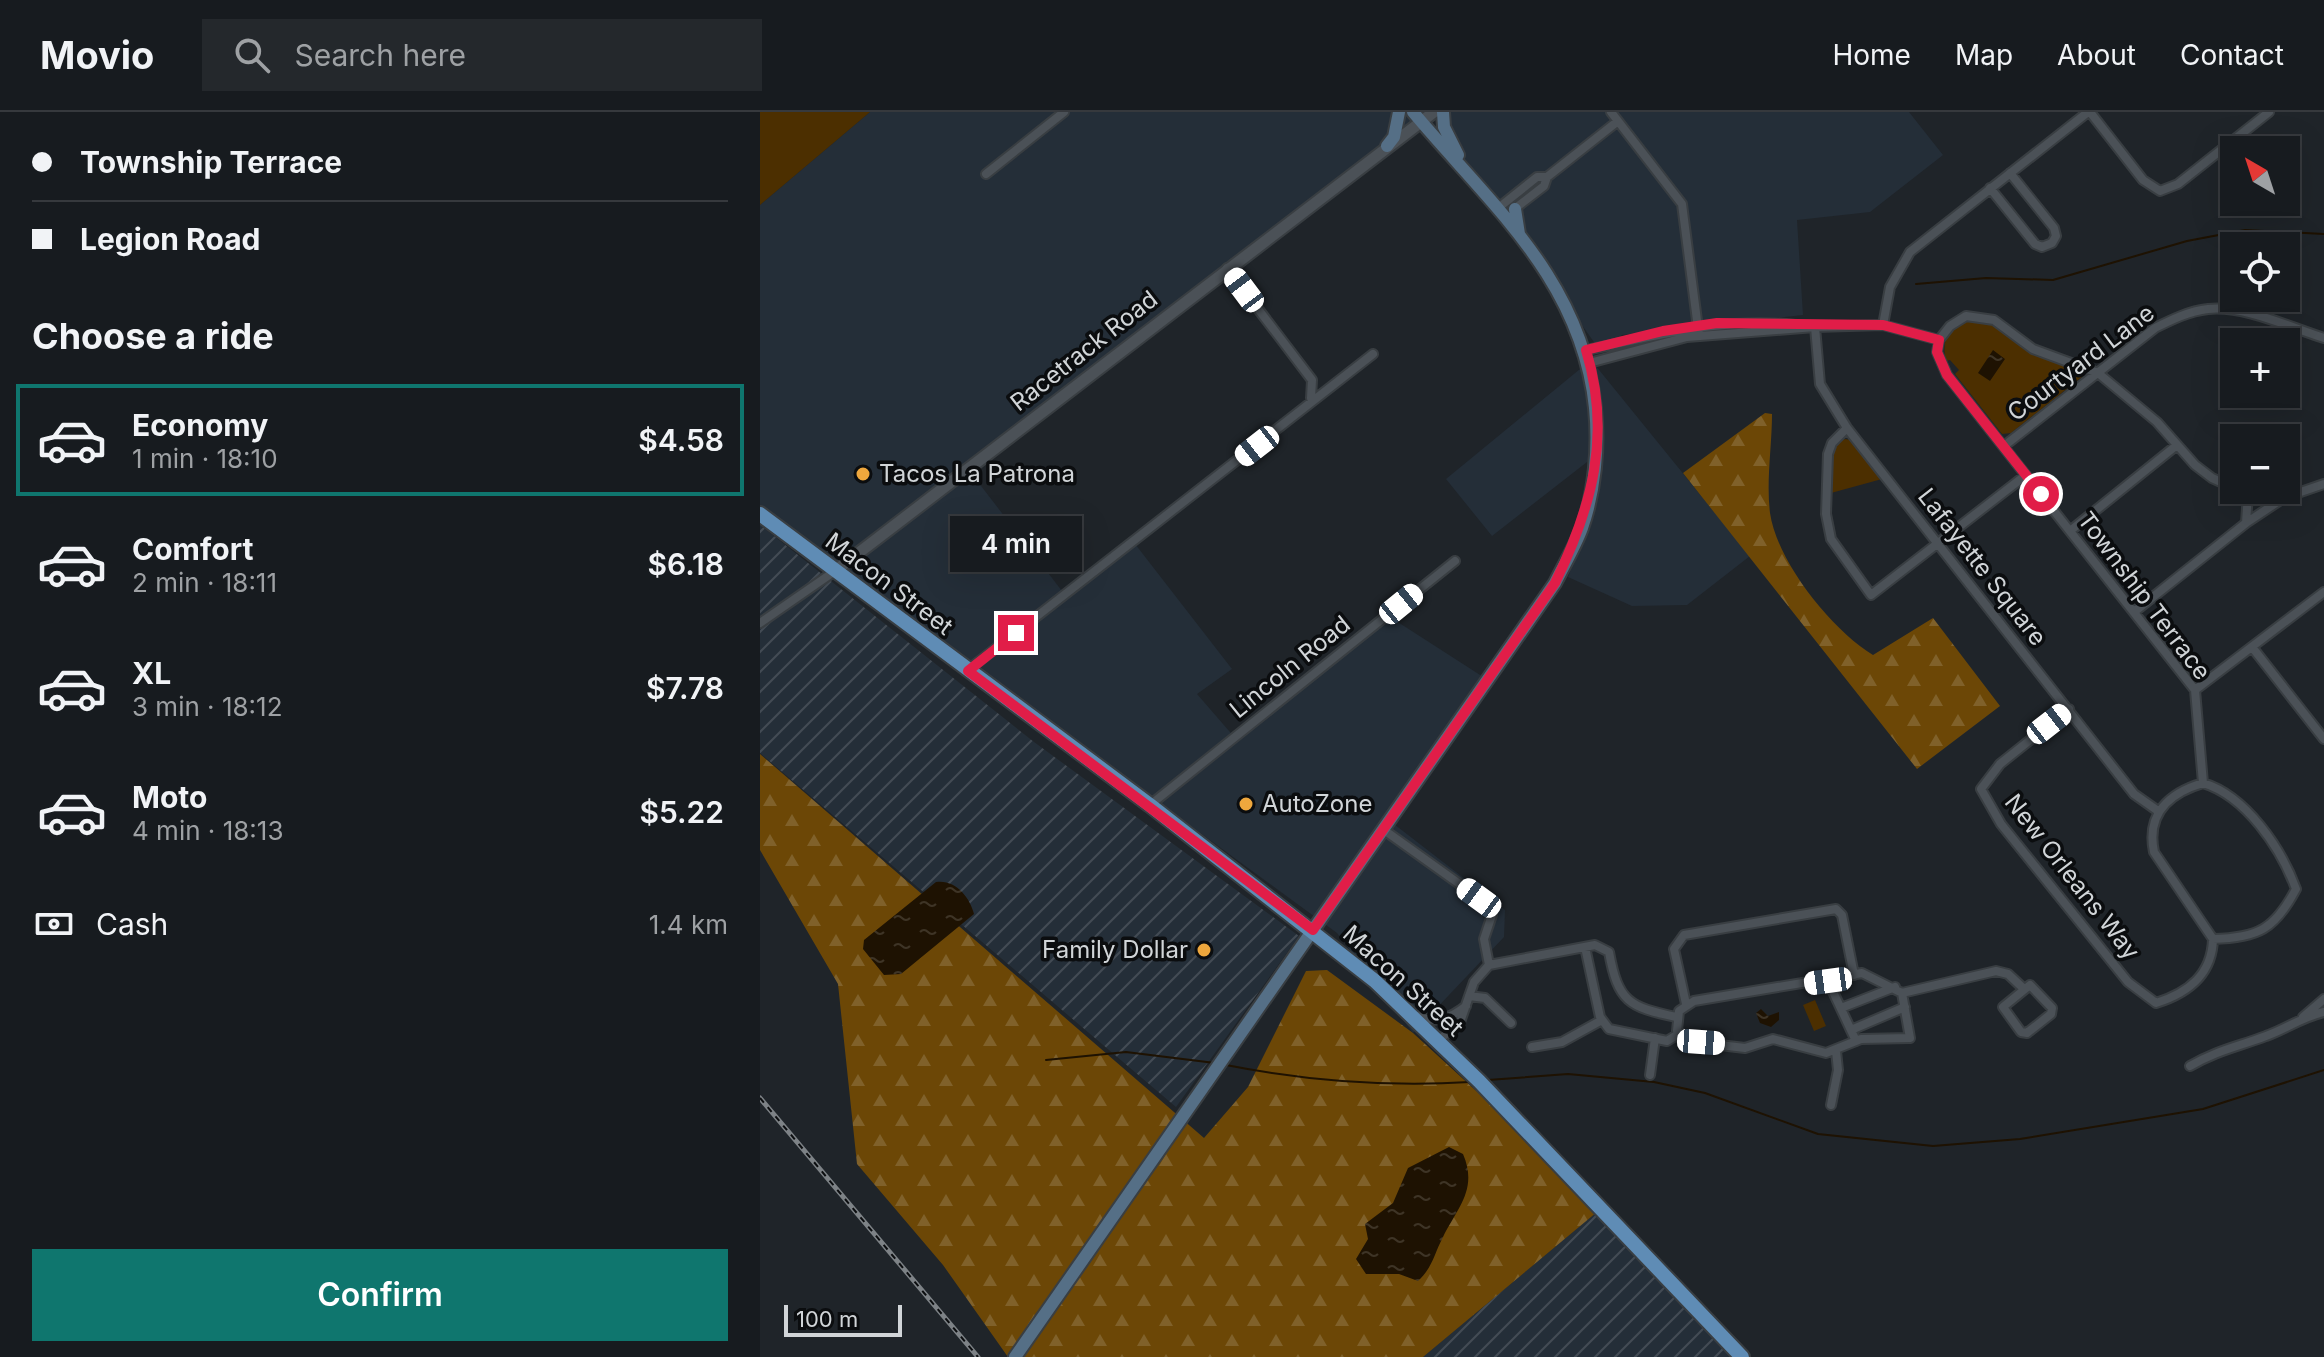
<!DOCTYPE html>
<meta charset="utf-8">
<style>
:root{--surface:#171b1f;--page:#24282c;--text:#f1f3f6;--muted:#9ea1a4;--line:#36393d;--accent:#0f766e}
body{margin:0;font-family:Inter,sans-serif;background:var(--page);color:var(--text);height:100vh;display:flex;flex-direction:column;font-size:30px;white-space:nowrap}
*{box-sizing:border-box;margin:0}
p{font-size:26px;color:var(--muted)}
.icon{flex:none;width:44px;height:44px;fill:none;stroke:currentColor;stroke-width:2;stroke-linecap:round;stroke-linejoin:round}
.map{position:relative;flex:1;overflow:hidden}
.panel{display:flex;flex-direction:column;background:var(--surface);width:760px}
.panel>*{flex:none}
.top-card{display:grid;align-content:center;height:176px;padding:0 32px;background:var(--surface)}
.needle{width:52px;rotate:321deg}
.tools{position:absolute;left:1460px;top:24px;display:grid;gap:16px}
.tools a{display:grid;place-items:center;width:80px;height:80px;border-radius:0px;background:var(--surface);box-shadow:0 8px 32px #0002,0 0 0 2px var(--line);font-size:40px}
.scale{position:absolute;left:24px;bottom:20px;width:118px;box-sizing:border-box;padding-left:8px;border:4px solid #d1d5d8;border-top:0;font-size:22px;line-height:28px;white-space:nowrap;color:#d1d5d8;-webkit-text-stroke:6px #0b0d0f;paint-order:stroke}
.end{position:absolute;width:36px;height:36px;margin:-18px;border:10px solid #e11d48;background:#fff;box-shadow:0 0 0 4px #fff}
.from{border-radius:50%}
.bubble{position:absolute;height:56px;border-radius:0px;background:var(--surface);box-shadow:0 8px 32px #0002,0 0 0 2px var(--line);font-size:26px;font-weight:600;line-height:56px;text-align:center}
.car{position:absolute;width:24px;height:48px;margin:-24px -12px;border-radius:10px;box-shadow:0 0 6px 2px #0007;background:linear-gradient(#fff 24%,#345 0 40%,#fff 0 76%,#345 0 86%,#fff 0)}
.top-card b{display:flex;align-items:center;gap:28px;height:76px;font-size:30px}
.top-card b+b{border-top:2px solid var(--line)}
.top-card i{width:20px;height:20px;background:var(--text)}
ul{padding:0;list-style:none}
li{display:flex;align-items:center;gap:24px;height:112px;margin:0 16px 12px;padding:0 16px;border:4px solid transparent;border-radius:0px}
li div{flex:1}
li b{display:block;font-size:30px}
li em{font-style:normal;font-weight:600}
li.active{border-color:var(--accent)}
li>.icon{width:72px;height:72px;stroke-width:1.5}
h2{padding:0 32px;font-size:36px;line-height:96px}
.pay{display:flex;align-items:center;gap:20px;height:88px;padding:0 32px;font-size:30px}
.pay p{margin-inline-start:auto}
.action{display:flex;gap:16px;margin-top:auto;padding:16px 32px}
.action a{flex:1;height:92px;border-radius:0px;background:var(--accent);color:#fff;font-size:32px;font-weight:600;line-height:92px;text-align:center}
header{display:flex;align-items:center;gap:48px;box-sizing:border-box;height:112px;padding:0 40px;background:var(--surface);border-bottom:2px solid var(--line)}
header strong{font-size:38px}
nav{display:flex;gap:44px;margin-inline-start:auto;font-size:28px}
.search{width:560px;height:72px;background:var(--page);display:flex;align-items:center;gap:20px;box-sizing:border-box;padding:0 28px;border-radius:0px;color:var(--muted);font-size:30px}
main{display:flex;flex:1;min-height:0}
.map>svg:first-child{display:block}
</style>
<header>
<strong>Movio</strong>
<div class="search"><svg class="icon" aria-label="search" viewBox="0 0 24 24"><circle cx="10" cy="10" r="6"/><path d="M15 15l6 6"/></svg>Search here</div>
<nav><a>Home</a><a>Map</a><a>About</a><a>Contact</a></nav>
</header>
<main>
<section class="panel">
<div class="top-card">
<b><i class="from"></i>Township Terrace</b>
<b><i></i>Legion Road</b>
</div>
<h2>Choose a ride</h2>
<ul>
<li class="active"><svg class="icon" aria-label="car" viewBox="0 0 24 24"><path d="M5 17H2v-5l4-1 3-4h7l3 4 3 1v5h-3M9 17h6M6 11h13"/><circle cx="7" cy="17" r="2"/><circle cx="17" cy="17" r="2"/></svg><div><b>Economy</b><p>1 min · 18:10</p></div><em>$4.58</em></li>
<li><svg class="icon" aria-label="car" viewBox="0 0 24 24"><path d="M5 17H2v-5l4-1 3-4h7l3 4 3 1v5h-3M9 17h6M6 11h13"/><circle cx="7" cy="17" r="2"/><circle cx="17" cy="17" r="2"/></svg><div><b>Comfort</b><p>2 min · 18:11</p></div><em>$6.18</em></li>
<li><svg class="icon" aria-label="car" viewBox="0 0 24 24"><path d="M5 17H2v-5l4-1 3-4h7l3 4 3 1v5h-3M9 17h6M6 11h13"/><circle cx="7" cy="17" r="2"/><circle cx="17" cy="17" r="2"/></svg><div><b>XL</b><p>3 min · 18:12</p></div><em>$7.78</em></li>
<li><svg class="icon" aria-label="car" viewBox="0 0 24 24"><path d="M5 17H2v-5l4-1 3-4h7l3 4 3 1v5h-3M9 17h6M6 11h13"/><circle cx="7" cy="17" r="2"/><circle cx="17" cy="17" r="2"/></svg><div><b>Moto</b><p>4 min · 18:13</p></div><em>$5.22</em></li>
</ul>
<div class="pay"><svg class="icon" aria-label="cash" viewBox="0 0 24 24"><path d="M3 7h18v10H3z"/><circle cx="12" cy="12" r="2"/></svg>Cash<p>1.4 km</p></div>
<div class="action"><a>Confirm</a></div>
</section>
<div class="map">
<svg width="1564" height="1245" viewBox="0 0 1564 1245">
<defs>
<pattern id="industrial-furrows" width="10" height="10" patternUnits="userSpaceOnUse" patternTransform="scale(2)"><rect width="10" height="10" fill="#242e38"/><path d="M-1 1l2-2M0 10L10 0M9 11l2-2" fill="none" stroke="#434b54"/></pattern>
<pattern id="forest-firs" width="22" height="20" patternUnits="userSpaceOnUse" patternTransform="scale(2)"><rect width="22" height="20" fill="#6c4706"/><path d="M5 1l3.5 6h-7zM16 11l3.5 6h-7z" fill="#80612a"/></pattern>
<pattern id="water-ripples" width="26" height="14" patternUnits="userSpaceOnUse" patternTransform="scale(2)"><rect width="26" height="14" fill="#1e1202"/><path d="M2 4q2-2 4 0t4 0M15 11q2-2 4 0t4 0" fill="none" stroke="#3e3426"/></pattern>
</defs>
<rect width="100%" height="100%" fill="#1f2429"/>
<!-- built -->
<path fill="#242e38" d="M110,0H669L208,357L302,479L372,428L472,557L437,582L476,627L630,505L731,570L630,709L745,798L744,825L653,921L577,821L283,606L0,393V93Z
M671,0H1149L1183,43L1110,100L1037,108L1043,203L862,223L841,240Z
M831,248L990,444L927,493L872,494L808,465L839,381L836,343L732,424L686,367Z"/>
<!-- industrial -->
<path fill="url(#industrial-furrows)" d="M0,413L274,630L539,824L416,995L0,641Z
M843,1095L984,1245H663Z"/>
<!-- green -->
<path fill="#4c2f00" d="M0,0H110L0,93Z
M1207,207L1225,208L1267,238L1320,258L1323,264L1251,321L1242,322L1195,262L1199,258L1190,248L1186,249C1181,228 1188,217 1207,207Z
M1085,327L1091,328L1122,367L1071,381C1071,363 1065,336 1085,327Z
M1055,888L1066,914L1054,919L1043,893Z"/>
<!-- forest -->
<path fill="url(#forest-firs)" d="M1005,301L1012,302C1012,334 1006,369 1010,401C1017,450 1072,518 1113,543L1173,506L1240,594L1157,657L923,361Z
M0,642L444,1026L488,975L546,859L567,858L653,921L843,1095L663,1245H248L183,1153L97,1052L78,872L0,738Z"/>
<!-- water -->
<path fill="url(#water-ripples)" d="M1233,238L1245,247L1230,269L1218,261Z
M176,770C195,767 210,785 214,802L141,862L124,863L103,837L104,828Z
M1001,897L1008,904L1019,900V908L1011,915L1000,911L996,901Z
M689,1035L703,1042C718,1077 698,1095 683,1125C674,1142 673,1155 658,1169L639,1162H606L596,1147L608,1127L605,1112L633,1091L648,1056Z"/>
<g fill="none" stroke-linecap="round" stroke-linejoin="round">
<!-- stream -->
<path stroke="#1e1202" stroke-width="2" d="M1156,172L1226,166L1293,168L1427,129L1485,118L1564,122
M286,948L366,940L455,951
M466,953C547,969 627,975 710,970
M728,968L808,962L894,970L945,981L1058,1022L1173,1034L1260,1027L1443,997L1564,958"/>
<defs>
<path id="minor" d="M851,0L922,92L939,224
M1330,0L1383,68L1400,79L1418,72L1509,0
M226,62L304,0
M1230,76L1275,132L1282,135L1292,131L1296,124L1294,116L1250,61
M737,97L777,65H787
M753,98L784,74L787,65L858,9
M467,156L552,268L551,286
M1123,213L1130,175L1150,140L1328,0
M1055,215L1060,272L1087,316L1374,682L1398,699
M1179,228L1190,214L1206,204L1234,208L1273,237L1338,261L1397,310L1435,353L1452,366L1474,376
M826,238C897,224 961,205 1035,213
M829,251L927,225L1055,215L1123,213L1179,228L1177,240L1187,263L1435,578L1443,671
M1087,316L1072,331L1068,342L1066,402L1071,427L1111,483L1266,363
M1244,334L1395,216C1411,208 1429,199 1448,197C1484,193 1529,215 1564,226
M1483,380L1526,385L1564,372
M1486,411L1525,385
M1310,419L1417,333
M1374,500L1486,411L1488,381
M0,511L75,459
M1492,535L1564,627
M208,558L613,242
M1435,578L1564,480
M1309,597L1240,652L1221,677L1241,712L1368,870L1396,891C1428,881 1452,863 1453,827
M1443,671C1486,684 1521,736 1536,777C1515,817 1498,826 1453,827L1394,740C1386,702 1409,681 1443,671Z
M390,693L695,449
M624,718L719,786L732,803L724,827L729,853
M825,835L840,905L849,917L907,929L920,921
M1102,861L1142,881L1150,926L1101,927L1066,941L1013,927L985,936L934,930L917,919L919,899L934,889Z
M1068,869L1096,929
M1270,873L1292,896L1291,902L1267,921L1261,920L1243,895Z
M1142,881L1236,859L1248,862L1263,876
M709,884L725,886L751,911
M926,892L914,837L924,823L1076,797L1082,803L1094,863
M1081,896L1135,875
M657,904C676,912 691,906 706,894
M1543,905L1564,887
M1091,918L1145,895
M678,929L700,910L714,870L729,853L835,833L849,840C858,890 869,895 916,905
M772,935L802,930L842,908
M1430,954C1458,938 1477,935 1506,924C1526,917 1542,905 1564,900
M890,963L895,926
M1071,993L1078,958L1076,939"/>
<path id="tertiary" d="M75,459L674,0"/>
<path id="secondary" d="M683,0L684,15L698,43
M627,34L634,25L639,0
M755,97L759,122
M255,1245L795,471C804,453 815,435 822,416C835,379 839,335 835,296C822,168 731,93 653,0"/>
<path id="primary" d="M0,402L390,693L615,869L719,969L982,1245"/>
</defs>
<!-- minor casing -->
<use href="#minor" stroke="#393e42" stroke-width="12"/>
<!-- tertiary casing -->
<use href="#tertiary" stroke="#393e42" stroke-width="15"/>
<!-- secondary casing -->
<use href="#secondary" stroke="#393e42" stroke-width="16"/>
<!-- primary casing -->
<use href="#primary" stroke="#393e42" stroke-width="18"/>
<!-- minor -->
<use href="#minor" stroke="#4b5157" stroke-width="8"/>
<!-- tertiary -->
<use href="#tertiary" stroke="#4b5157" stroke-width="11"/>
<!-- secondary -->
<use href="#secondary" stroke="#556f86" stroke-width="12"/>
<!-- primary -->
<use href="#primary" stroke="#5f8cb5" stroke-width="14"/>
<defs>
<path id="rail" d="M0,986L218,1245"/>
</defs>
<!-- rail casing -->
<use href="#rail" stroke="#7d8286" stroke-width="5"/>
<!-- rail -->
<use href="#rail" stroke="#0b0d0f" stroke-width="2" stroke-dasharray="6" stroke-linecap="butt"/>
</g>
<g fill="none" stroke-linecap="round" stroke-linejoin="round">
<!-- route -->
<path stroke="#e11d48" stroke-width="10" d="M256,521L208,559L553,818L795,471C832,395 852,323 826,238L903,219L957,211L1123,213L1179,228L1177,240L1187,263L1281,382"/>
</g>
<!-- markers -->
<g fill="#eea73d" stroke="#0b0d0f" stroke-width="3">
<circle cx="103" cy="362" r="8"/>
<circle cx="486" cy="692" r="8"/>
<circle cx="444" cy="838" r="8"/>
</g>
<g text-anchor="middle" stroke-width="7" stroke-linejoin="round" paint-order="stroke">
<!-- street labels -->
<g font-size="24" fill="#d1d5d8" stroke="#0b0d0f">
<text transform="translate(324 239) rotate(-38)" y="8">Racetrack Road</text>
<text transform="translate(1321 251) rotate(-37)" y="8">Courtyard Lane</text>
<text transform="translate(1222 455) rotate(52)" y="8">Lafayette Square</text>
<text transform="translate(129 472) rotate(37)" y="8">Macon Street</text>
<text transform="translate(1384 484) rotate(53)" y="8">Township Terrace</text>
<text transform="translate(530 555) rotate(-39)" y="8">Lincoln Road</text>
<text transform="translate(1312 765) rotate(52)" y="8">New Orleans Way</text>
<text transform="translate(643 869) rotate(42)" y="8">Macon Street</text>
</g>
<!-- poi labels -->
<g font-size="24" fill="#d1d5d8" stroke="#0b0d0f" text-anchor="start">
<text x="119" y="370">Tacos La Patrona</text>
<text x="502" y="700">AutoZone</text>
<text x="428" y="846" text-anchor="end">Family Dollar</text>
</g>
</g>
</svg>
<div class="tools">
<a><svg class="needle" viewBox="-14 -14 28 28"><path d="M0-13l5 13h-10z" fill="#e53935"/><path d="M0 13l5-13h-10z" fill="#9ea1a4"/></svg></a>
<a><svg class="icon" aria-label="locate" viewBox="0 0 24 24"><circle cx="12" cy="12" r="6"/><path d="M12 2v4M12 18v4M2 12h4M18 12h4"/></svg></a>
<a>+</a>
<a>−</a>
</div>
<div class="scale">100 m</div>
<i class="end from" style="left:1281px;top:382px"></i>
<i class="end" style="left:256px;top:521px"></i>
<div class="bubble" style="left:190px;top:404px;width:132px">4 min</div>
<i class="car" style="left:484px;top:178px;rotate:323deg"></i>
<i class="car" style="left:497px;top:334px;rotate:232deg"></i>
<i class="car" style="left:641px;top:492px;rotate:51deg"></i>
<i class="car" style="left:1289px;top:612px;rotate:52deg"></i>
<i class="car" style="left:719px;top:786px;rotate:306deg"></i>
<i class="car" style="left:1068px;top:869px;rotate:262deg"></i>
<i class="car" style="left:941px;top:930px;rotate:94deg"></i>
</div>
</main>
